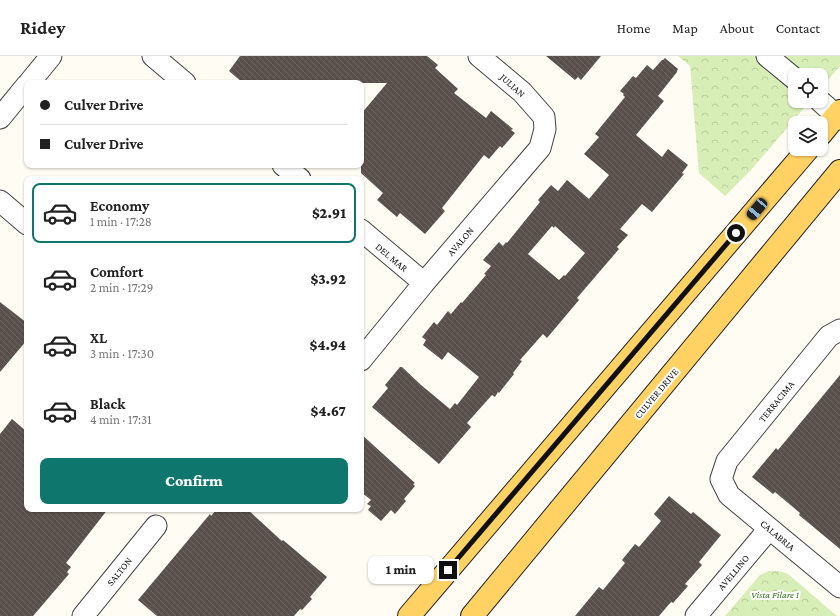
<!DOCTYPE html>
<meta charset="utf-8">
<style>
:root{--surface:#fff;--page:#f2f2f2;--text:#222;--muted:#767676;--line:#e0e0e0;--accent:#0f766e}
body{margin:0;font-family:"Crimson Pro",serif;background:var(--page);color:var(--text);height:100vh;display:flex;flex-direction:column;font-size:15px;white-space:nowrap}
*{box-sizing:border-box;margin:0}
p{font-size:13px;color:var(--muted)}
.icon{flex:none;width:22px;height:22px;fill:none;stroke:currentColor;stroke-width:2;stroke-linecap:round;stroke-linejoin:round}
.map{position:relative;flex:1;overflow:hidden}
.panel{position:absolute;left:24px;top:120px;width:340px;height:336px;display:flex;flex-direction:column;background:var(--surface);border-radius:8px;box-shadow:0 1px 3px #0004}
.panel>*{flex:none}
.guide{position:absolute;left:24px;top:24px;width:340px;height:88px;border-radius:8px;box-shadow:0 1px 3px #0004;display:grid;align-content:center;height:88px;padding:0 16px;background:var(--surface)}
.buttons{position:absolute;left:788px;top:12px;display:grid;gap:8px}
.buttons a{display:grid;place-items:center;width:40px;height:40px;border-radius:8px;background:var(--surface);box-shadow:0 1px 3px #0004;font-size:20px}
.end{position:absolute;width:18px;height:18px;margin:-9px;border:5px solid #101010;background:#fff;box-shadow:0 0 0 2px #fff}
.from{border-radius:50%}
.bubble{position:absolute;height:28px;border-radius:8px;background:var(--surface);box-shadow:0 1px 3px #0004;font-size:13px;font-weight:800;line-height:28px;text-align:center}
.car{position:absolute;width:12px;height:24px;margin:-12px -6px;border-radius:5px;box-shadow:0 0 3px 1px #0007;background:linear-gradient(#222 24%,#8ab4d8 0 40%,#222 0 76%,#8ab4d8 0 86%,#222 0)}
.guide b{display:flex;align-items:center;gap:14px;height:38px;font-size:15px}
.guide b+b{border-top:1px solid var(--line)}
.guide i{width:10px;height:10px;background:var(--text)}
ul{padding:7px 0 0;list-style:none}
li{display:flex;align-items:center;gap:12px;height:60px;margin:0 8px 6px;padding:0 8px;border:2px solid transparent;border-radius:8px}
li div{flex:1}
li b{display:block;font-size:15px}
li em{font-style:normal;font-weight:800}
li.current{border-color:var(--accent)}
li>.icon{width:36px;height:36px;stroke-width:1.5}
.cta{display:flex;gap:8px;margin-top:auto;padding:8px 16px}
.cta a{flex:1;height:46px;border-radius:8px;background:var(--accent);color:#fff;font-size:16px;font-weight:800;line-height:46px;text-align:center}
header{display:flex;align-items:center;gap:24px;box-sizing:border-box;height:56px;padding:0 20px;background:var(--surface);border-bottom:1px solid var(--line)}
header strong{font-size:19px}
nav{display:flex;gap:22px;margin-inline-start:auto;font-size:14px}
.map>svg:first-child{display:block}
</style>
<header>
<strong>Ridey</strong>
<nav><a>Home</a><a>Map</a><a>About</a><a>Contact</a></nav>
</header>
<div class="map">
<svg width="840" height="560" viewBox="0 0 840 560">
<defs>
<pattern id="park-crowns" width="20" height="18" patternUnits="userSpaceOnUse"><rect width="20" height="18" fill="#d7efb7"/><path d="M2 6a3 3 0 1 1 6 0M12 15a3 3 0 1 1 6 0" fill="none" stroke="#b8cc9c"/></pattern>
<pattern id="building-back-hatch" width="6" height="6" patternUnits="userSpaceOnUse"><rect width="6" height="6" fill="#5a504b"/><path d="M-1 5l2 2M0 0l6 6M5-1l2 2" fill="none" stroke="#6d6561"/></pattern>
</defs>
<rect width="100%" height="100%" fill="#fffcf3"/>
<!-- park -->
<path fill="url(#park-crowns)" d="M678,0H840V10L821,32V19H795V45H810L751,114L725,140L699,117L690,10Z
M769,515H779L788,518L837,560H725L760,519Z"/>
<!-- building -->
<path fill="url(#building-back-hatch)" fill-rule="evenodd" d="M240,0H427L438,9L435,12L458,33L454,37L486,62L491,55L513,73L511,74L515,77L502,92L500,90L489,103L484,99L442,152L445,155L425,178L400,157L397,161L377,144L383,137L361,117V58L387,27H243L229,15Z
M546,0H601L581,24L578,21L575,24Z
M665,2L678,13L677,15V16L658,40L664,45L636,79L662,101L668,93L688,109L682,117L684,118L652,156L642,148L620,173L628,179L617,191L619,193L577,242L579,244L547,282L543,278L520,304L522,305L513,317L514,318L499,337L498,336L495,341L492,339L467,367L471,371L439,408L372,351L388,332L385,329L400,311H402L421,329L450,353L455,347L457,349L479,321L448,296L442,304L423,289L426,284L422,281L434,266L437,269L448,255L451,258L461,246L462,247L486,219L484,218L491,210L483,204L499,186L503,190L506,186L507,187L540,146L538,144L551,129L558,135L567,124L589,143L609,119L584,98L599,81L595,78L625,41L623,39L624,38L620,35L633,20L636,22L647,9L653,14L662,4H663ZM552,170L554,172L555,170L585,197L565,220L564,219L559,224L528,198Z
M0,246L27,267V284L0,316Z
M840,319V493L799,459L800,457L775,436L773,438L752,421L776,392L778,394Z
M12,363L27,376V453H108L66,507L71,511L67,516L69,518L33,560H0V378Z
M361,378L415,427L413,428L415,430L404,443L406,445L395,458L391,454L381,465L368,454L371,450L367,448L371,444L361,436Z
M669,440L691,458L693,456L721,479L699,506L702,509L685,528L688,530L673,547L671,546L659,560H575L599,531L603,534L625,507L622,504L635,488L639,491L661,465L654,458Z
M217,453H247L282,485L283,484L327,521L310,541L312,543L302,554L300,553L294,560H157L138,544L210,458L211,460Z"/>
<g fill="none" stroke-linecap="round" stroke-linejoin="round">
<defs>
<path id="minor" d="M153,0L185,27
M767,0L795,23
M29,27L51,0
M820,45L840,63
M0,62L27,29
M283,109L300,123
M0,145L27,168
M361,174L424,227
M840,274L829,280L727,405L721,423L729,439L840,531
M361,304L424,227L540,92L545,73L544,61L522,36L479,0
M83,560L156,470
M696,560L769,473"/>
<path id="major" d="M821,78L840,55
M409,560L808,93
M472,560L840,115"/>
</defs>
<!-- minor casing -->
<use href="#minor" stroke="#434343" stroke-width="23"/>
<!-- major casing -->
<use href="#major" stroke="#212121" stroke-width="24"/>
<!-- minor -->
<use href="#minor" stroke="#fff" stroke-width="21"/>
<!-- major -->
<use href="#major" stroke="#ffd263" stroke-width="22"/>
</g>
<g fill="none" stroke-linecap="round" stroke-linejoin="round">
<!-- route -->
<path stroke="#101010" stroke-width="5" d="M448,514L736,177"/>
</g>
<g text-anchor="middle" stroke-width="4" stroke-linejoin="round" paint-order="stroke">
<!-- street labels -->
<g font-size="10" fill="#101010" stroke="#fff">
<text transform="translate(513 29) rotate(42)" y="4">JULIAN</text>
<text transform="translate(460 185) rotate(-49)" y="4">AVALON</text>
<text transform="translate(392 201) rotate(40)" y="4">DEL MAR</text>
<text transform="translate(656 337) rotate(-50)" y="4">CULVER DRIVE</text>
<text transform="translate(776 345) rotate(-51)" y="4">TERRACIMA</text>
<text transform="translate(778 479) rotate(40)" y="4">CALABRIA</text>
<text transform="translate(119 515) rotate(-51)" y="4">SALTON</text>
<text transform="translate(733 516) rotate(-50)" y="4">AVELLINO</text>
</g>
<!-- park labels -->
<g font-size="10" font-style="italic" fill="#2e7117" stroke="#fff">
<text x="775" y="542">Vista Filare 1</text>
</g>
</g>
</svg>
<div class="buttons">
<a><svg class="icon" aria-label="locate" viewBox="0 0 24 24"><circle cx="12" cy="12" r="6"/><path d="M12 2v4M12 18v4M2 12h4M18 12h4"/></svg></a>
<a><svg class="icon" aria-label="layers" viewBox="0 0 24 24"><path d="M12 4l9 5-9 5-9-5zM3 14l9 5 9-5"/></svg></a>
</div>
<i class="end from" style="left:736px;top:177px"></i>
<i class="end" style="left:448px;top:514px"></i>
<div class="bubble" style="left:368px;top:500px;width:66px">1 min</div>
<i class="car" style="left:757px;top:153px;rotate:220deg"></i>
<div class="guide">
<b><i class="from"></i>Culver Drive</b>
<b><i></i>Culver Drive</b>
</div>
<section class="panel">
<ul>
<li class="current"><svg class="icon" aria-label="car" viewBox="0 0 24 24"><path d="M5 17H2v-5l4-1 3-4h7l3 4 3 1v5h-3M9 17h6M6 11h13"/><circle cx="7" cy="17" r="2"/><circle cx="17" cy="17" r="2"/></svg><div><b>Economy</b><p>1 min · 17:28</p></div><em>$2.91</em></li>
<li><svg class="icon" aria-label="car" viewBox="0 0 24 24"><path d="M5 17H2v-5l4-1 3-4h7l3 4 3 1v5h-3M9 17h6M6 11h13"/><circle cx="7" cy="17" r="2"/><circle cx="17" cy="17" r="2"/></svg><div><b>Comfort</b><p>2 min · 17:29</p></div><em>$3.92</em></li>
<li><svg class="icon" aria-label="car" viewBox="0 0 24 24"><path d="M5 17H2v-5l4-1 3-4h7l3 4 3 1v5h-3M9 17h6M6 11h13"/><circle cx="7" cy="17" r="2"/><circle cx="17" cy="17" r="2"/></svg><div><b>XL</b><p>3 min · 17:30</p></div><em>$4.94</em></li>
<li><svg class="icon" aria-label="car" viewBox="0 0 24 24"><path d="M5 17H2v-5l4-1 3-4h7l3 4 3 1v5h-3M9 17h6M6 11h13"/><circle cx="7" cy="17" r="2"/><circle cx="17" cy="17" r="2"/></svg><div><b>Black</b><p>4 min · 17:31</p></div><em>$4.67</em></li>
</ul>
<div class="cta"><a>Confirm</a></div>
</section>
</div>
